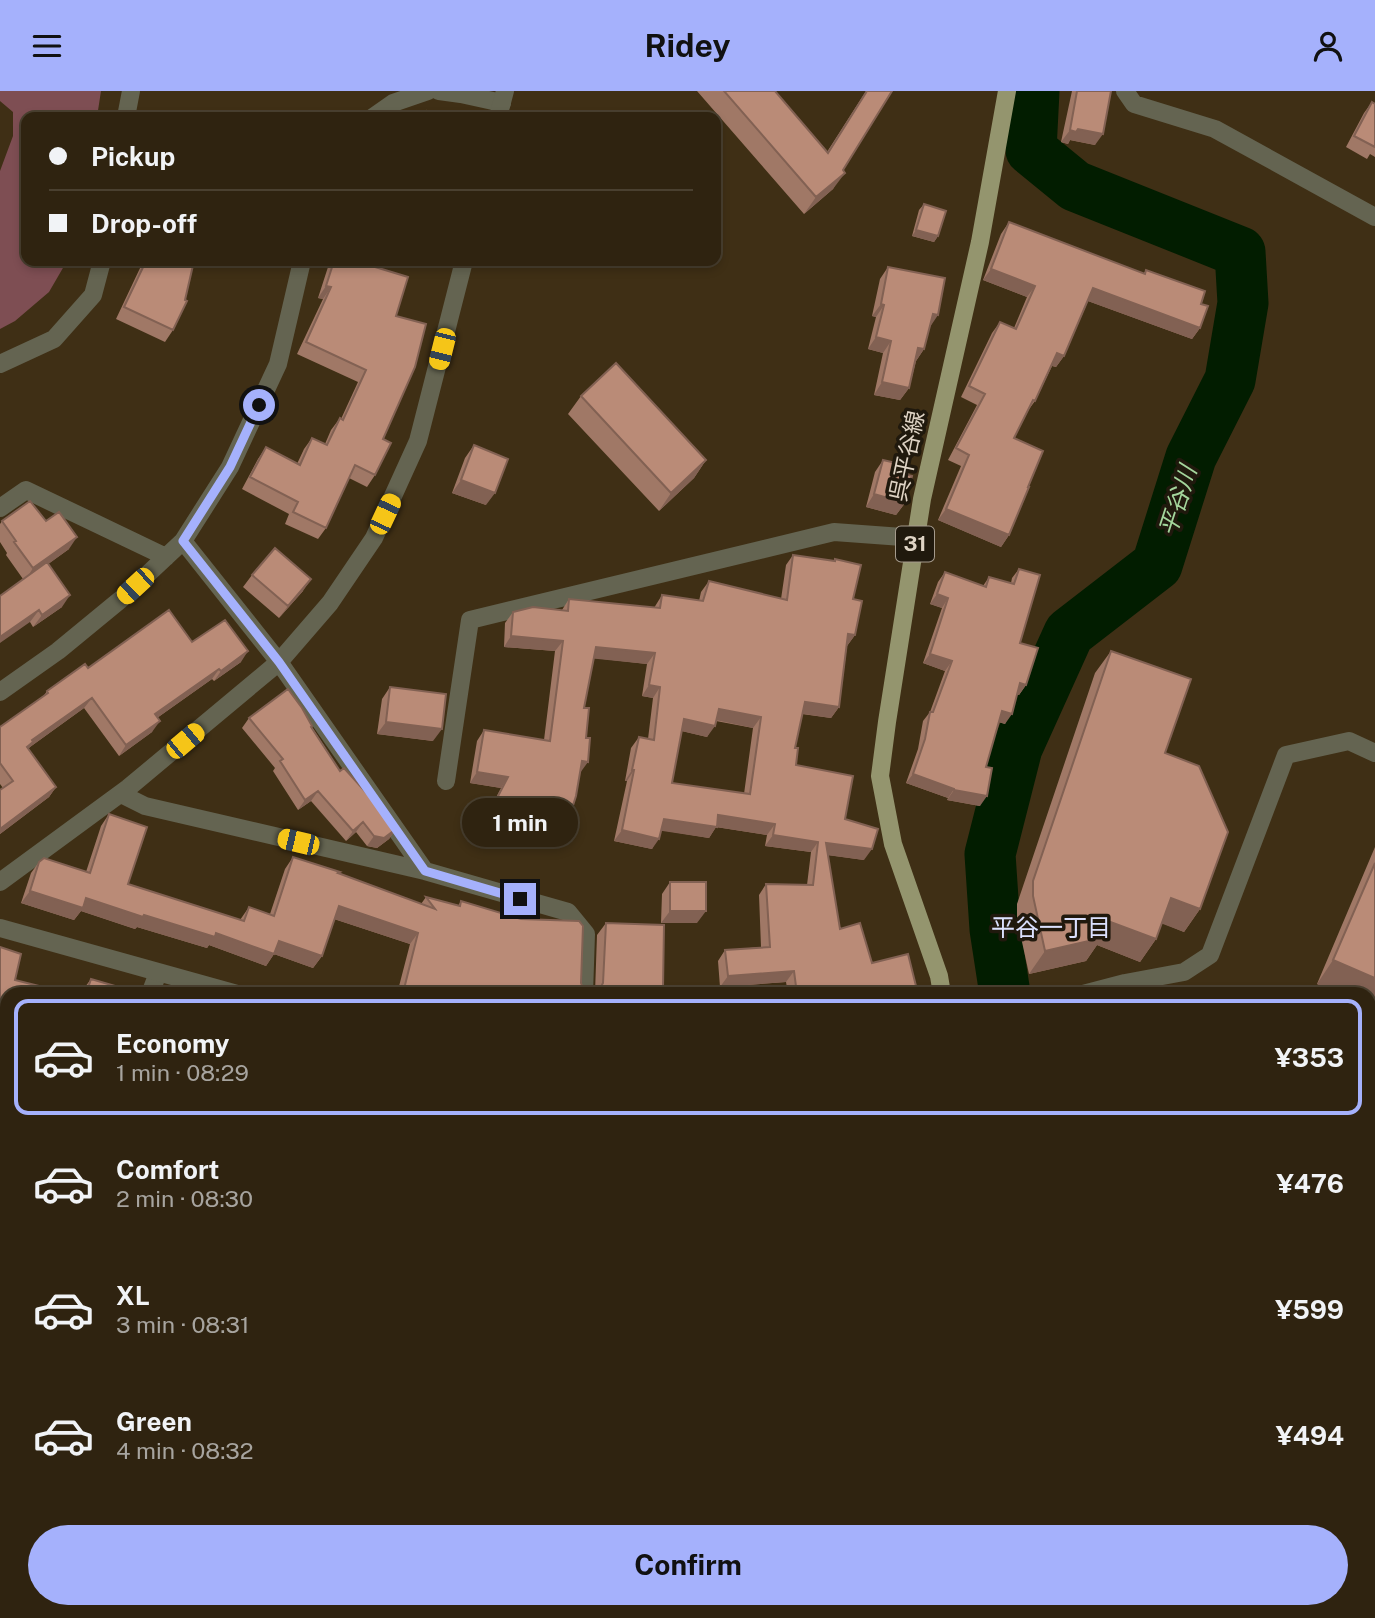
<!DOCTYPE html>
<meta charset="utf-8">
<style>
:root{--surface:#2f2310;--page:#372b19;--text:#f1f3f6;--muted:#a7a49f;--line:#4a4030;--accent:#a5b1fc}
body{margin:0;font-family:"Public Sans","Noto Sans JP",sans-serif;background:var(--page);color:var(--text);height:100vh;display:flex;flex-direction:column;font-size:26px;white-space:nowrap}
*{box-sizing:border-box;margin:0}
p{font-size:23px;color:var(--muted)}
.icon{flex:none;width:38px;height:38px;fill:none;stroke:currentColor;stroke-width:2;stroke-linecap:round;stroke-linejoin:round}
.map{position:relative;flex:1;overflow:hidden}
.panel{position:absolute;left:0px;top:896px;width:1376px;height:632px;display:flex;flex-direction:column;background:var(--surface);border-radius:21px 21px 0 0;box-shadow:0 4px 10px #0003,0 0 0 2px var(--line)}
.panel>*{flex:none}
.banner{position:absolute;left:21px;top:21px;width:700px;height:154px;border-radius:14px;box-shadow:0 4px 10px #0003,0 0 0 2px var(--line);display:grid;align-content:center;height:154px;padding:0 28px;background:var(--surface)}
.end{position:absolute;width:32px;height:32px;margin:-16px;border:9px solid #a5b1fc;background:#111;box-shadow:0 0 0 4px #111}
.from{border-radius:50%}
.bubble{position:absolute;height:49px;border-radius:24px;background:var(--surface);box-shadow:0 4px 10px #0003,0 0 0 2px var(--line);font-size:23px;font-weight:700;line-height:49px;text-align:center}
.car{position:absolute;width:21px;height:42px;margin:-21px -10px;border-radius:9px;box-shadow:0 0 5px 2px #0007;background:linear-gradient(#f5c518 24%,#345 0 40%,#f5c518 0 76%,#345 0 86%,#f5c518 0)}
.banner b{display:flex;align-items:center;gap:24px;height:66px;font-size:26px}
.banner b+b{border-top:2px solid var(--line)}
.banner i{width:18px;height:18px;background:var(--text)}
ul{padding:12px 0 0;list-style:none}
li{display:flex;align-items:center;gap:21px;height:116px;margin:0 14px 10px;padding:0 14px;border:4px solid transparent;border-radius:14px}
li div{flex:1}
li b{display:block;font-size:26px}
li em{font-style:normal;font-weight:700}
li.on{border-color:var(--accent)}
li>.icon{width:63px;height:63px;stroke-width:1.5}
.cta{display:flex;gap:14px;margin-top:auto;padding:14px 28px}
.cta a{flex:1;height:80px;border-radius:42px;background:var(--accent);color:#111;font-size:28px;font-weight:700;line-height:80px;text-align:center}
header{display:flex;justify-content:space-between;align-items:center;height:91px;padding:0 28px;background:var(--accent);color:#111;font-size:32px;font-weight:700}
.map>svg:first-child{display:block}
</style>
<header><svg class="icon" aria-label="menu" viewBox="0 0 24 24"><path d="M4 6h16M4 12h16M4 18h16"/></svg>Ridey<svg class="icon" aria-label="person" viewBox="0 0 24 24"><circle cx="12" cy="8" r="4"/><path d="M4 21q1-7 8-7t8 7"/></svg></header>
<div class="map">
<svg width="1375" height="1527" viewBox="0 0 1375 1527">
<rect width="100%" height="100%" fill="#3f2f15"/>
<!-- built -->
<path fill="#493412" d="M699,1521H840V1527H700Z"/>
<!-- forest -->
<path fill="#7e4e53" d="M0,0H101L97,26H26V170H67L49,201L15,230L0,238V80L13,45V21L0,10Z"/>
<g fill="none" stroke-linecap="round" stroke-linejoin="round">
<!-- stream -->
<path stroke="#44543b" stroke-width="9" d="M693,1521L694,1527"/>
<!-- river -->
<path stroke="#021d00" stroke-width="51" d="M1005,903L995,838L990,763L1017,657L1069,542L1157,474L1191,366L1230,289L1243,212L1240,161L1075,95L1031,59L1034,0
M968,1521L970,1527"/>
<!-- minor -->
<path stroke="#646451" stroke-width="18" d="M439,0L461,3L502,12
M1125,0L1134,13L1215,38L1375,126
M126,26L131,0
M373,26L393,12L428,0
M0,273L54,248L93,204L102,170
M0,417L26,399L166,466
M183,450L279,571L425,780
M0,601L58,560L120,509L183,450L230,376L278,273L302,170
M446,690L470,529L834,441L916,447
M121,703L145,715L425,780L568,821L586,843L584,903
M0,791L128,697L279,571
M150,903L158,882
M1083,903L1125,892L1184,881L1210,864L1286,664L1349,650L1375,662
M0,1006L7,1008
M0,1165L7,1167
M0,1266L7,1253
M0,1335L7,1340
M1368,1452L1375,1460
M0,1501L7,1494
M256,1521L265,1527
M1068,1521L1069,1527
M185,1527L191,1521
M368,1527L372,1521"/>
<!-- tertiary -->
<path stroke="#646451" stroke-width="18" d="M498,26L505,0
M279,571L330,512L374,447L418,350L464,170
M0,837L237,903"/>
<!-- primary -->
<path stroke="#94956e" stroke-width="18" d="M942,903L939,885L893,753L880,685L887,631L922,408L980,151L1007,0
M875,1527L876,1521"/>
</g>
<!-- wall -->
<path fill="#a07866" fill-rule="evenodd" d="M697,0H775L827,61L866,0H892L843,79L833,98L804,123Z
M1072,0H1111L1095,54L1070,49L1068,53L1061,51Z
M1372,11L1375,13V66L1370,63L1367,68L1346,56L1364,22Z
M924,113L938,145L934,151L912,145L919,119Z
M1009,131L1144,183L1146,179L1201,213L1200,237L1192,248L1088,210L1064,265L1056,276L1052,275L1035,310L1027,321L1014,347L1028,396L1009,444L1001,456L938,429L961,375L948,369L977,314L961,306L992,242L1000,231L1014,237L1027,206L983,189L1001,143Z
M133,170H194L185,209L173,239L165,251L116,228L141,175L132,173Z
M332,170H374L372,175L396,225L383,348L375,384L367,396L349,387L326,437L318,448L285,433L289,423L242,398L258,368L266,356L297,373L304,358L312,347L325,353L331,339L340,327L341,328L358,291L297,263L323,208L318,207L328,176Z
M888,176L929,236L924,258L916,270L909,297L900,309L874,304L883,262L868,258L876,226L872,225L880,188Z
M581,305L706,369L694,387L659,420L568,323Z
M474,354L486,414L452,402L465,367Z
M883,369L905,412L896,424L866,416L875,381Z
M2,430H46L69,458L48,473L62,516L33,536L30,531L23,488L6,464L7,462L0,451V433Z
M793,464L853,508L855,544L847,555L839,616L831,627L802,623L795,657L796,674L845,728L864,769L828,764L840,838L872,872L914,903H788L786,891L720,896L718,870L725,859L761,856L759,804L766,793L807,794L811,761L765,755L767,744L716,736L709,747L661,739L652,758L614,750L627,690H625L631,657L639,646L648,648L653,607L642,605L647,573L594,567L584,617L580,681L567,733L560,744L517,730L515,733L489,720L501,697L470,692L477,650L484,639L544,649L555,560L504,556L505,532L513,521L562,519L569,508L654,517L662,504L699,510L701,501L709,490L781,508L786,474ZM716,630L753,637L744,703L672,692L682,640L707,646Z
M1019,478L1020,552L1026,594L1019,604L1017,603L1005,633L999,631L986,676L980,715L947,709L948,707L906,692L918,658L923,630L930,621L945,580L923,572L942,517L930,513L938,491L945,481L983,495L989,486L1011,492L1012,487Z
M252,484L303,500L279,527L243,496Z
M192,551L241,571L214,590L212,588L157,627L152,641L119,665L84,617L30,656L28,658L56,696L49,706L0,743V699L3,697L0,693V636L43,606L47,600L88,577Z
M1111,560L1165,662L1200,818L1184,841L1162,832L1156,848L1140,871L1097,854L1086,870L1029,883L1017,828V813L1095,582Z
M390,596L433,650L377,643L382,608Z
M249,627L312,636L340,680L396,738L389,748L377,757L367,755L356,741L346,750L311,710L298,719L273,680L275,677L242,637Z
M109,723L128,793L240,829L249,816L270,823L285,778L293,766L421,813L426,806L458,815L461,810L581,892L583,897L591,903L595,902L597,844L606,832L663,897L697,903H397L410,853L334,828L322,865L313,877L274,863L266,875L209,854L207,857L137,836L135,838L81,820L74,829L21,812L31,782L39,771L86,781L101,735Z
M1375,756V917L1368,903H1341L1317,893Z
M670,791L697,832H661L662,803Z
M91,888L131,903H82V900Z
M7,1108V1129L0,1127Z
M1375,1487V1527H1320L1321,1521H1368V1498Z
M294,1521H349L345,1527H297L292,1524Z
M724,1521H782V1527H724Z
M1090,1521H1146L1147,1527H1092Z
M1237,1521H1268L1267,1527H1236Z"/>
<!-- shaded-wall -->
<path fill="#826153" d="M1078,38L1103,43L1095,54L1070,49L1068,53L1061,51L1070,39Z
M845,82L833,98L804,123L816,106Z
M916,139L938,145L934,151L912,145Z
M134,170H145L141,175L132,173Z
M991,178L1035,195L1027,206L983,189Z
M326,195L331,196L323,208L318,207Z
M1093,197L1200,237L1192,248L1085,209Z
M881,213L884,214L876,226L872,225Z
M933,223L938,224L930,236Z
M876,246L891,250L883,262L868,258Z
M918,257L924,258L916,270Z
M1057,262L1064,265L1056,276L1049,274Z
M882,291L909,297L900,309L874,304Z
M706,369L694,387L659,420L671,402Z
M461,389L495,402L486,414L452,402Z
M874,403L905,412L896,424L866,416Z
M946,418L1009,444L1001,456L938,429Z
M77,446L69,458L25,490L33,477Z
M311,488L303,500L279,527L288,515Z
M937,503L948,507L942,517L930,513Z
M70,504L62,516L33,536L42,524Z
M39,519L30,531L0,552V546Z
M848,543L855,544L847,555L841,554Z
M511,545L563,550L555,560L504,556Z
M596,556L655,562L647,573L588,567Z
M248,560L241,571L214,590L221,580Z
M930,563L952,570L945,580L923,572Z
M219,578L212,588L147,634L155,623Z
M1020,592L1026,594L1019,604L1013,602Z
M649,594L660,596L653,607L642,605Z
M92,607L84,617L30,656L26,661L19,666L32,649Z
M805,611L839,616L831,627L797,622Z
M719,618L761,626L753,637L711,628Z
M1002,620L1012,623L1005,633L995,630Z
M684,628L715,635L707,646L677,639Z
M160,630L152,641L119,665L126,654Z
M386,631L442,638L433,650L377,643Z
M582,670L588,671L580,682Z
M632,679H634L627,690H625Z
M477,681L508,686L501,697L470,692Z
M913,683L954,698L948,707L906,692Z
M56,696L49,706L0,743V738Z
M954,699L987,705L980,715L947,709Z
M318,700L311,710L298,719L305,709Z
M524,719L567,733L560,744L517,730Z
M718,724L775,733L767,744L716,736L709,747L656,739L664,728Z
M363,731L356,741L346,750L353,740Z
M396,738L389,748L377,757L367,755L374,745Z
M622,739L659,748L652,758L614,750Z
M773,744L818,751L811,761L765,755Z
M826,752L872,758L864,769L819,763Z
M30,800L86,807L144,824L216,842L274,863L266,875L209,854L207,857L137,836L135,838L81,820L74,829L21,812Z
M1171,807L1200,818L1184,841L1155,830Z
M339,815L418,842L410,853L331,827Z
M670,820H706L697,832H661Z
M1108,830L1156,848L1140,871L1097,854L1086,870L1029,883L1045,860Z
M279,850L322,865L313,877L271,862Z
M1333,869L1375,887V917L1368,915V903H1341L1317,893Z
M794,880L786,891L720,896L728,885Z
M917,899L914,903H901Z
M3,975L7,976V990L0,988V979Z
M0,1062L7,1064V1078L0,1076Z
M7,1116V1129L0,1127Z
M7,1475V1483H3L0,1486V1481Z"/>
<!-- building -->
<path fill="#ba8b77" stroke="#826153" stroke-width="2" fill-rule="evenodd" d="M724,0H775L828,62L867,0H892L843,79L845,82L816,106Z
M1077,0H1111L1103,43L1078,38L1076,41L1070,39Z
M1372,11L1375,13V56L1354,45Z
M427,20L444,26H425Z
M924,113L946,120L938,145L916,139Z
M1009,131L1145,183L1146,179L1205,200L1201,213L1208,215L1200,237L1093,197L1064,265L1057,262L1035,310L1033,309L1014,347L1043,360L1028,396H1029L1009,444L946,418L969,364L956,357L985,303L969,295L1000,231L1016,238L1035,195L991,178Z
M146,170H194L185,209L187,210L173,239L124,216Z
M334,170H374L372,175L408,186L396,225L426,233L415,276L383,348L391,352L375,384L355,374L326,437L293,421L298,411L250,386L266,356L300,374L312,347L327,354L340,327L343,329L366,279L306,251L331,196L326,195Z
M888,176L945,187L938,224L933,223L924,258L918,257L909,297L882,291L891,250L876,246L884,214L881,213Z
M616,272L706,369L671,402L581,305Z
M474,354L508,368L495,402L461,389Z
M883,369L909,375L908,384L912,385L905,412L874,403Z
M30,410L46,430L59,421L77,446L33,477L14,451L16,450L2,430Z
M275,457L311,488L288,515L252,484Z
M793,464L835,470V468L861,474L853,508L862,510L855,544L848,543L839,616L805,611L795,657H798L796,674L853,685L845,728L878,738L872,758L826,752L840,838L860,832L872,872L908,863L917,899L901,903H797L794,880L728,885L725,859L770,856L766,793L813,794L818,751L773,744L775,733L718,724L717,736L664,728L659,748L622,739L634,679H632L639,646L654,649L660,596L649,594L655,562L596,556L584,617H589L586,647H590L588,671L582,670L576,705L567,733L524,719L522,722L496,709L508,686L477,681L484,639L550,650L563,550L511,545L513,521L533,516L568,520L569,508L660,517L662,504L703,510L709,490L787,509ZM719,618L761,626L750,703L672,692L684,628L715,635Z
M47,471L70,504L42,524L39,519L0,546V505Z
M1019,478L1040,484L1020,552L1038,557L1026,594L1020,592L1012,623L1002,620L986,676L992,677L987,705L954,699V698L913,683L925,648L930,621H933L952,570L930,563L948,507L937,503L945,481L986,496L989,486L1014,493Z
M169,519L192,551L225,529L248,560L221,580L219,578L155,623L160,630L126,654L92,607L32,649L33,651L27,656L56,696L0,738V699L13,690L0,672V636L48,602L47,600L85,573L88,577Z
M1111,560L1191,588L1165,662L1199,675L1228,741L1200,818L1171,807L1156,848L1108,830L1102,847L1045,860L1033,805V790Z
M390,596L446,603L442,638L386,631Z
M288,598L302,617L312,635L311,636L340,680L344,677L382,719L396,738L384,747L374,745L363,731L353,740L318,700L305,709L280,670L283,668L249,627Z
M109,723L147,736L128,793L244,830L249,816L274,825L293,766L340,781L338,782L435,818L426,806L460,815L461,810L521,828L579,830L583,835L581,892L583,897L591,903L598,901L603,892L606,832L664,834L663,897H697V903H408L403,902L418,842L339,815L322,865L279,850L274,863L216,842L215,846L144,824L143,826L86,807L83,817L30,800L39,771L44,767L90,782Z
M1375,772V887L1333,869Z
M670,791H706V820H670Z
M0,856L21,863L15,889L71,903H7V976L3,975L4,970L0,969Z
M91,888L132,900L131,903H86Z
M0,1020L7,1022V1064L0,1062Z
M0,1187L6,1189L0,1209Z
M0,1334L7,1341V1475L0,1481Z
M1375,1489V1527H1324L1326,1521H1368V1508Z
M0,1496L1,1497L7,1500V1521H184L186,1523L191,1526H197L203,1521H231L237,1527H6L0,1521Z
M314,1521H349L345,1527H324Z
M736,1521H782V1527H735Z
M1098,1521H1146L1147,1527H1100Z
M1243,1521H1268L1267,1527H1243Z"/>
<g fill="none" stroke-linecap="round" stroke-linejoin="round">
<!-- route -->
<path stroke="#a5b1fc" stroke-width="9" d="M259,314L230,376L183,450L279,571L425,780L520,808"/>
</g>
<g text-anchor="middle" stroke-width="7" stroke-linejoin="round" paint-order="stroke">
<!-- shield labels -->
<rect fill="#20190d" stroke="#a59b8d" stroke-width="2" x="896" y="435.5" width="38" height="35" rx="5"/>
<g font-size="21" font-weight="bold" fill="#ded3c4">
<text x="915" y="460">31</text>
</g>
<!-- street labels -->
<g font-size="23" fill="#ded3c4" stroke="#20190d">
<text transform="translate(907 365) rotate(-78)" y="8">呉平谷線</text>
</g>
<!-- water labels -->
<g font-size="24" font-style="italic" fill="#a4d69c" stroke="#20190d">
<text transform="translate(1178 410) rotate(-72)" y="8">平谷川</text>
</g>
<!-- neighbourhood labels -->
<g font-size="24" fill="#dbe1fe" stroke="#20190d">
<text x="1051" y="845">平谷一丁目</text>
</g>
</g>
</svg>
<i class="end from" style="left:259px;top:314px"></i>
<i class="end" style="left:520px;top:808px"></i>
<div class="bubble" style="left:462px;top:707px;width:116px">1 min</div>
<i class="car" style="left:442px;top:258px;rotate:194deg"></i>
<i class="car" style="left:385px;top:423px;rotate:25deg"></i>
<i class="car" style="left:135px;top:495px;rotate:227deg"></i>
<i class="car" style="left:185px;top:650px;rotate:50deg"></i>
<i class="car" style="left:298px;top:751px;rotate:283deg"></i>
<div class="banner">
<b><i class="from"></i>Pickup</b>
<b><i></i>Drop-off</b>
</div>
<section class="panel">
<ul>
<li class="on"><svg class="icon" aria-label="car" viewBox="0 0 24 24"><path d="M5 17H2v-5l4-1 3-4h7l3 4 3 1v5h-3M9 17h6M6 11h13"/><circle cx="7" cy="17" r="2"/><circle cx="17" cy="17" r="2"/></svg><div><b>Economy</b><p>1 min · 08:29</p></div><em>¥353</em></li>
<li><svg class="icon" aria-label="car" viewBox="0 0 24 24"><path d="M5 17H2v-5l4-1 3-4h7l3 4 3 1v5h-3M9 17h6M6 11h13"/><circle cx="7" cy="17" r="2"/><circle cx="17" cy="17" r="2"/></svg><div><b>Comfort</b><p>2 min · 08:30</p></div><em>¥476</em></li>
<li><svg class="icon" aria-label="car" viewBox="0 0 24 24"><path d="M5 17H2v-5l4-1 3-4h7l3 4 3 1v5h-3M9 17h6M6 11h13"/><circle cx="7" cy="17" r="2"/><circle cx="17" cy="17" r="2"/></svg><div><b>XL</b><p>3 min · 08:31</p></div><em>¥599</em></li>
<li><svg class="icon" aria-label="car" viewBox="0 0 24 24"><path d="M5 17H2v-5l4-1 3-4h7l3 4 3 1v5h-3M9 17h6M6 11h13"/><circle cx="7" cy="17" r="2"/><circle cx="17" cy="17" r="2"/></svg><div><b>Green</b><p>4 min · 08:32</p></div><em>¥494</em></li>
</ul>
<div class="cta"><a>Confirm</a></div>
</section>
</div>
